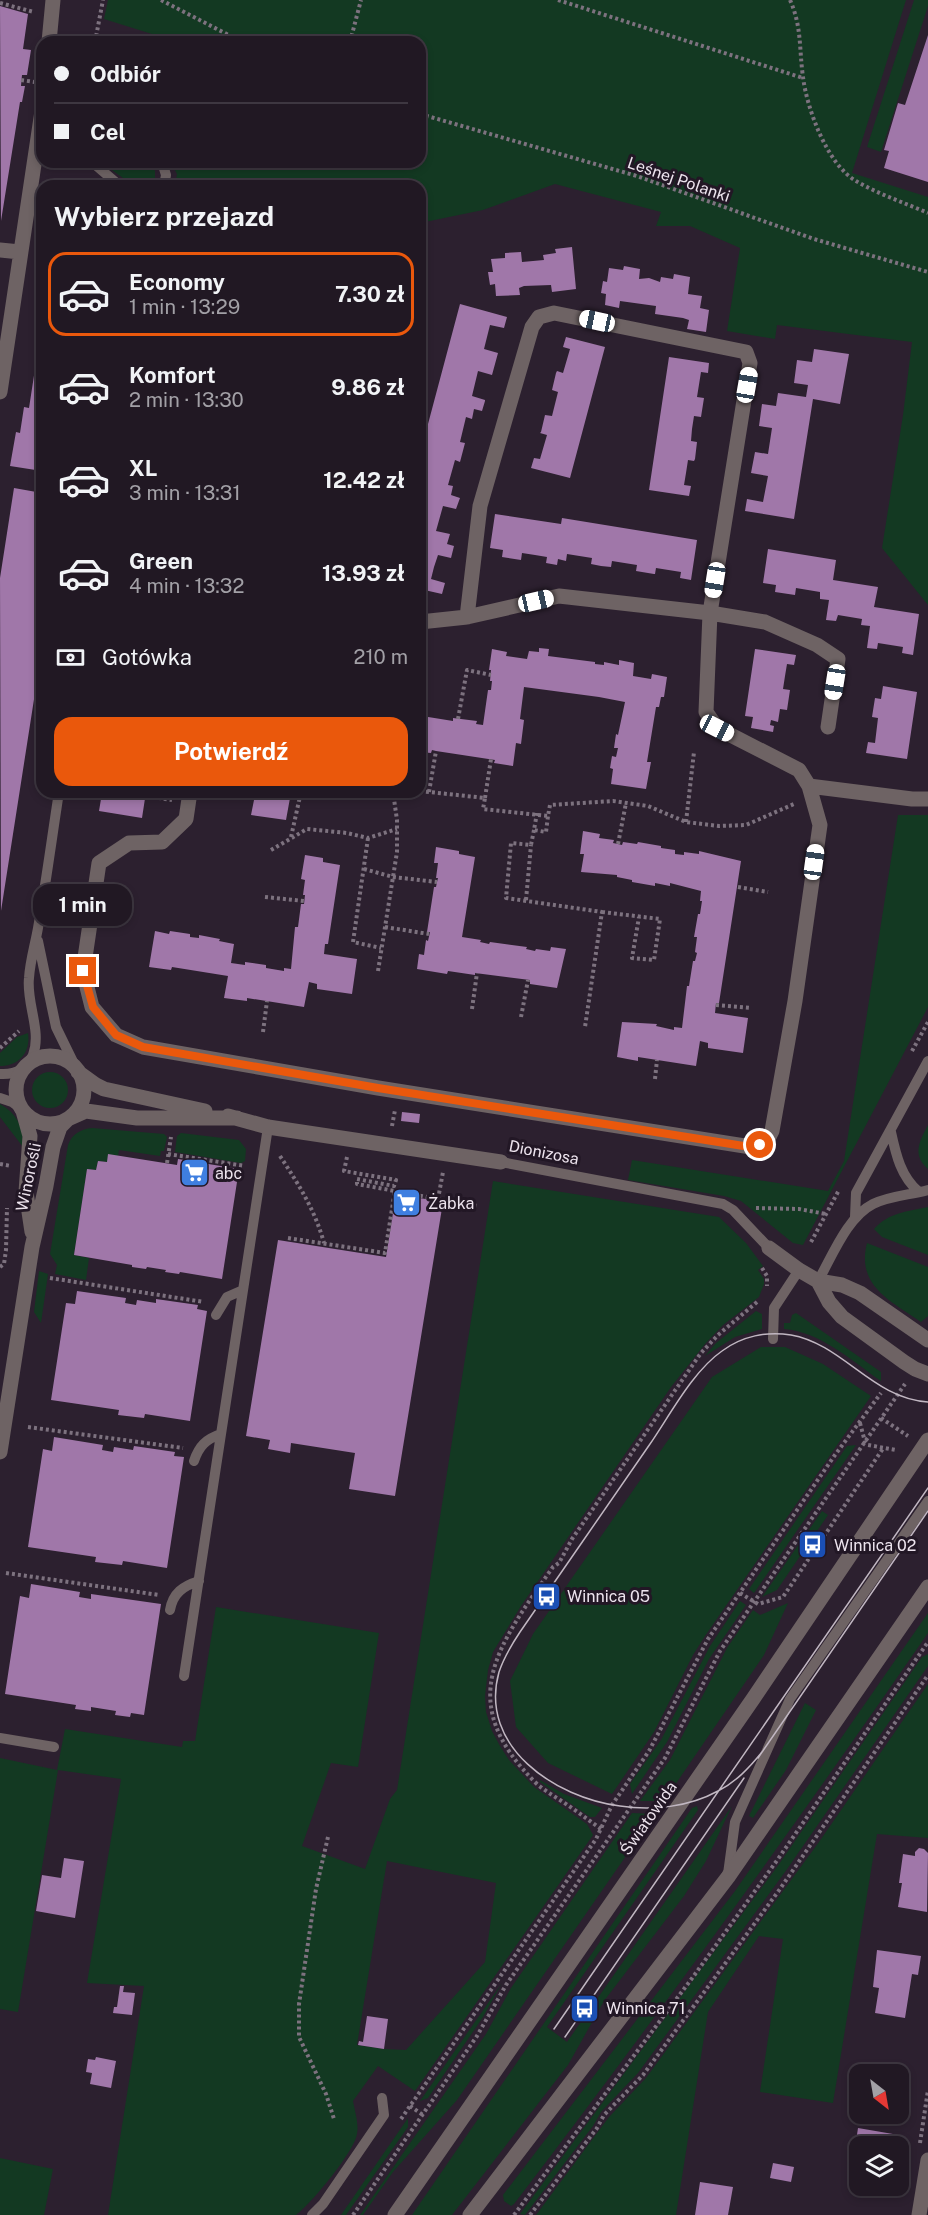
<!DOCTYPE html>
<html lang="pl">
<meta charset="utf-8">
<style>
:root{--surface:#211823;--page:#29212b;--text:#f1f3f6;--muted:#a2a0a6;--line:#3e3741;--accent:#ea580c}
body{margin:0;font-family:"Public Sans",sans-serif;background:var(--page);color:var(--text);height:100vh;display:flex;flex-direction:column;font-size:22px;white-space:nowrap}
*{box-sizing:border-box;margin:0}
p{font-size:20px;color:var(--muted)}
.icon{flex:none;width:33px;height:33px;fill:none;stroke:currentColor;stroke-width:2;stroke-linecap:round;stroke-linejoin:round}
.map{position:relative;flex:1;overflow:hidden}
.drawer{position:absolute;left:36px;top:180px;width:390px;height:618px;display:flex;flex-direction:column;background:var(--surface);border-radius:18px;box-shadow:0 3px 9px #0003,0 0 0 2px var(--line)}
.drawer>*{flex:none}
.banner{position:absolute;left:36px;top:36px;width:390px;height:132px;border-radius:18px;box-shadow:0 3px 9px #0003,0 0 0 2px var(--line);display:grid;align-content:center;height:132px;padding:0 18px;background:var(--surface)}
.needle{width:39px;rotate:149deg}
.controls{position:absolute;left:849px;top:2064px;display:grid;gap:12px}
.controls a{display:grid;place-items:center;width:60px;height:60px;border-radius:12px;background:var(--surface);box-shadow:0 3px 9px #0003,0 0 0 2px var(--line);font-size:30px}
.end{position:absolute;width:27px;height:27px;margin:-14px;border:8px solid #ea580c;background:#fff;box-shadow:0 0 0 3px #fff}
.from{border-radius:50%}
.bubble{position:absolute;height:42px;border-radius:18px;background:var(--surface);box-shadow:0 3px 9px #0003,0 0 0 2px var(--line);font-size:20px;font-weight:700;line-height:42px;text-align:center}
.car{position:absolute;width:18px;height:36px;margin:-18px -9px;border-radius:8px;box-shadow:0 0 4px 2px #0007;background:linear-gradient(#fff 24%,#345 0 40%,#fff 0 76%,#345 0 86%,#fff 0)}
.banner b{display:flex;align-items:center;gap:21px;height:57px;font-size:22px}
.banner b+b{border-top:2px solid var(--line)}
.banner i{width:15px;height:15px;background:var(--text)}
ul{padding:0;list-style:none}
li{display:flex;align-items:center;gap:18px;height:84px;margin:0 12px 9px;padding:0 6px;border:3px solid transparent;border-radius:18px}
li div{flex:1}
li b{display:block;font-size:22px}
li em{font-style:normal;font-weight:700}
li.current{border-color:var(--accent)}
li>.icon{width:54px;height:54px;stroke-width:1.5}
h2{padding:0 18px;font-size:27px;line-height:72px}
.pay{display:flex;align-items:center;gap:15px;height:66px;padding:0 18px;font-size:22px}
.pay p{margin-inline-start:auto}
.primary-button{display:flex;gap:12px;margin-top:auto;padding:12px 18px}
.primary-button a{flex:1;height:69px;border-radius:18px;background:var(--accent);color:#fff;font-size:24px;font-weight:700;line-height:69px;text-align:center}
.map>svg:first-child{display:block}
</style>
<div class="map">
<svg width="928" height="2215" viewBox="0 0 928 2215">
<rect width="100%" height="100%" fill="#2c202f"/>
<!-- green -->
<path fill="#133922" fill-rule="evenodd" d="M108,0H906L852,173L928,197V605L882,548L903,415L912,342L777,325L775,339L727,331L740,248L690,226H656L661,212L555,184L483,210L420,223V186H175L177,174L171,162H420V42H139L152,34L104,19Z
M914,0H928V6L881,152L867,147Z
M101,162H150L155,171V186H134Z
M898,815H928V1007L803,1245L793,1243L741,1201L724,1196L628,1180L632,1160L828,1191L844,1161Z
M28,1033C31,1052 19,1066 0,1066V1053L17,1037Z
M32 1090a18 18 0 1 1 36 0a18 18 0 1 1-36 0Z
M0,1104C17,1113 24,1128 23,1147L0,1117Z
M928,1125V1169C912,1155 919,1142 928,1125Z
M92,1128L164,1134L167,1137L164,1151H161L160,1156L119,1150L118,1156L107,1162L98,1161L96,1170L87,1169L74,1255L89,1258L86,1280L55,1274L57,1265L50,1254L68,1145C72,1134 81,1129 92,1128Z
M181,1133L239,1140L246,1149L245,1161L241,1163L175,1152L177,1136Z
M493,1181L719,1217L746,1243L763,1266L758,1270L764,1279V1284L759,1297L723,1325L705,1344L671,1387L521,1606L493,1652L488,1670L485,1696L486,1712L492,1731L500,1746L509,1760L534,1787L587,1824L593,1835L415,2091L378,2066L353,2101C355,2112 359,2124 357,2134C354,2152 311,2204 296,2215H108L144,1986L87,1983L121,1779L58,1770L18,2012L0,2009V1758L57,1770L65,1729L182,1747L183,1741H195L216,1607L379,1633L358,1767L331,1763L302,1846L365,1869L390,1799L397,1790ZM387,1861L496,1883L485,1962L406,2050L384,2049L357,2045Z
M928,1207V1255L882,1237L874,1229C888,1213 908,1211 928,1207Z
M867,1243L928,1267V1316L921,1322C891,1301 856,1286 867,1243Z
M39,1271L48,1274L41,1323L34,1312Z
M756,1311L762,1314V1329L735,1337L705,1356L716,1343Z
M796,1313L881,1372V1381C852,1361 821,1332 784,1329V1323H790L792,1315Z
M761,1347H785L823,1364L871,1396L705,1636L693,1655L654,1732L612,1794L548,1763L516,1727L510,1681L533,1634L712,1377Z
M856,1445L754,1593L749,1589L847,1446Z
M822,1511L828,1515L777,1590L762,1597Z
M740,1601L746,1605L709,1659L667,1742L632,1794L630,1784L661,1740L710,1646Z
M788,1603L764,1655L664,1801H640L670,1760L727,1648L753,1610L760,1615Z
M928,1613V1633C794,1827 657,2017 514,2204L511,2206L504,2201L503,2195L735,1891Z
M928,1654V1666L785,1872L638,2073L601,2112L593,2126L525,2215L520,2214L777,1867L922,1657Z
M928,1684V1838L877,1834L833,2103L760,2092L783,1939L759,1936L708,2012L676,2215H536L609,2117L646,2078L819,1842Z
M805,1703L816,1710L786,1770L753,1818L749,1816Z
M540,1780L564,1794L602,1808L595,1817H590L540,1782Z
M697,1806L698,1810L547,2027L567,2042L732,1806L706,1861L684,1896L604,2001L568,2065L452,2215H412L692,1808Z
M632,1813L655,1814L457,2100L393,2172L363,2215H360L486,2034L511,1988Z
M502,1983L483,2017L428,2098L420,2101Z
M408,2118V2127L346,2215H341Z
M0,2158L53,2169L44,2215H0Z"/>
<!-- building -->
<path fill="#a077a9" d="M0,6L28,14L23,49L31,50L27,75H22L21,86H25L22,102H20L1,221Z
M928,35V182L884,168L889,151L884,150L898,103L905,105Z
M572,247L576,289L552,292L551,285L524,286L519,288L520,295L496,296L495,284L490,285L488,272H493L491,259L505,258V253L521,252L522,262L544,260L543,255L556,253L555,249Z
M624,266L640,269L639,279L649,278L660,282L661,277L673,279L674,274L690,277L688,294L702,296L700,308L709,310L706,332L687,329L689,320L683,318L655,314L656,306L620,301L619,308L605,305L606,294L601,293L603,281L607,282L609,268L623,270Z
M460,304L507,317L504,328L490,325L484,349L498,353L492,375L478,371L472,396L485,400V401L482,411L474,409L472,419L466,417L460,442L465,443L460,462L455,460L448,485L453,486L451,495L460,498L456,509L443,506L436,531L450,534L447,544L454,546L451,558L438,555L434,567L431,579L445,583L442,594L420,589V454Z
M41,310H42V336L37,335Z
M566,337L605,347L570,478L531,468L534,458L540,459L547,435L540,433L541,432L545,415L552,416L558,392L552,390L556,373L557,371L563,373L570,349L563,347Z
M814,349L849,354L840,404L813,399L794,519L745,511L747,499L763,502L768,476L751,473L755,452L768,454L772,428L759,426L762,404L776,406L778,393L806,397L808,385L794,383L797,360L812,362Z
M669,357L709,363L708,373L701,372L697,397L704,398L701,417L694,416L692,429L691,441L697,442L695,459L694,461L688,460L686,473L684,485L691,486L689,496L649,490Z
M35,369L42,370V471L10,466L16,432L20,433L24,407L29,408Z
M14,488L42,493V648L1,911L0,578Z
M495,514L561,524L562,518L697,540L691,580L680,578L681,572L656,568L655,574H654L636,571L637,565L612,561L611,567L601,566L591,564L592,558L567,554L566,561L558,559L557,565L546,563L547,557L535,555L522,553L521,560L502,557L503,550L490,548Z
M768,549L836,560L833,580L878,587L874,607L919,614L913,655L902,653L903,647L878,643L877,649L867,648L870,626L861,625L862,619L838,615L836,621L826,620L829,600L820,599V592L796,588L795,595L775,592L776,585L763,583Z
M539,648L549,649L548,656L595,662V664L604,665V662L619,665V660L634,663L633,676L651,679L652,674L667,677L664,697H661L659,707H656L647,762H651L646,789L611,784L613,769L610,768L612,756L616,757L618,748H614L616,734L618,735L625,702L599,697L524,687L520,719L524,720L521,744L516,743L513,766L494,763L495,760L436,751L432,750L431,753L420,752V711L423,712L422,716L453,721V718L477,721L476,724L483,725L488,690H491L492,681H490L491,670H489L492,649L507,652L506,656L527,659L529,651L539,652Z
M755,649L796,655L794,665L787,664L785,676L783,689L790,690L787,710L780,709L778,722L771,720L770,725L774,726L773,732L751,728L753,717L745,716Z
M883,686L917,692L907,759L866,753L868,742L875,743L878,718L872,717L875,698L881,699Z
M107,792H146L142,818L99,811L101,799H105Z
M252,792H287V797L290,798L286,820L251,815L254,800L251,799Z
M583,831L600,834L599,838L614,840L613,843L618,844L622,845L623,842L637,844L638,842L661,846V848L675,850V854L684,855V852L699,854V851L741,861L719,1003H716L715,1013L748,1018L743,1053L708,1048V1043L700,1041L696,1066L638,1057V1061L617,1057L622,1022L657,1024L656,1026L674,1030V1027L682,1028L687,986H689L693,961H695L697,953L695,952L697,937H694L698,914H700L702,901H700L701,891L670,883V886L655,883V886L632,882V880L617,877V875L581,872L584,854H580Z
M436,847L459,851V854L475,857L462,937L481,940L480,942L489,944L490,942L527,947L526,949L535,951L536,949L550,951L551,947L566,949L557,988L530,984V980L475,973V975L448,971L447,974L417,969L419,954L424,955L426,940L428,941L430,932H427L434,887H436L437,882L438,878H436L438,863H434Z
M305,855L323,858V862L340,865L328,944H325L324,954L357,959L352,994L317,989V984L309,982L304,1007L247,998V1001L224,998L228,976L172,967L171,970L149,967L155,931L169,934L170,931L190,934V937L199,938V935L220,939L219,941L234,944L231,963L245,965V962L266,965V968L284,971V968L291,969L295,927H298L301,904H304L305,895H303L305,880L301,879Z
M402,1112L420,1114L419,1123L401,1121Z
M108,1154L177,1165L178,1159L239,1169L222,1279L180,1272L179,1274L165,1272L166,1270L147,1267L146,1269L132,1267V1265L74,1255L87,1169L96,1170L98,1161L107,1162Z
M396,1194L443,1202L395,1496L349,1489L355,1453L291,1443L290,1453L268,1449L270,1440L246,1436L278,1240L386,1257Z
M77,1291L126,1298L125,1303L136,1305L137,1300L156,1303V1299L198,1305L197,1309L207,1311L190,1421L145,1414L144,1418L118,1415L119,1410L51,1400L66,1303L75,1304Z
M54,1437L103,1445L102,1450L113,1452L114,1447L133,1450L134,1446L175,1452L174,1456L184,1457L167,1568L123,1561L122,1565L95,1562L96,1557L28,1547L43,1449L52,1451Z
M31,1584L80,1592L79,1597L91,1599V1594L161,1604L144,1715L131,1713L130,1717L115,1715L116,1711L91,1707V1711L75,1709L76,1705L5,1694L20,1596L29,1598Z
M919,1848L924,1849L928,1853L927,1912L898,1907L902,1883H899L903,1854L915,1856V1852Z
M64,1858L84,1861L75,1918L36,1911L42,1875L61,1878Z
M877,1950L921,1956L918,1975L912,1974L905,2018L875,2013L879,1988L873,1987Z
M120,1986H124L123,1992L135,1993L132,2015L113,2013L114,2007H117Z
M367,2016L388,2019L384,2049L358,2045L359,2041L363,2042Z
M96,2057L116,2061L111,2088L90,2084L92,2073L86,2072L88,2059L95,2060Z
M858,2128L893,2134L891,2146H860V2169L852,2168Z
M773,2163L794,2167L791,2182L770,2178Z
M700,2182L733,2187L728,2215H695Z"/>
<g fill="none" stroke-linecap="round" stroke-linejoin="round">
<!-- path -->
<path stroke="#7d727f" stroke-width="4" stroke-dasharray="3 3" stroke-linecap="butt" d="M161,0L242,42
M558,0L803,78
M790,0C802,27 799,49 803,77C807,109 827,164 856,181C878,194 905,203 928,213
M0,3L34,12
M95,42L103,0
M350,42L361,0
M21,80L41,83
M39,95L41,57
M420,114L637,176L814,239L928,272
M458,719L467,670L491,675
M420,791L485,798L483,809L548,816L550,805L613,801L648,806L686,822L719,826L746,825L794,804
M429,792L436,751
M146,796L172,800
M485,798L491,759
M537,813L534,830L546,832L548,816
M686,822L694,752
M534,830L531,845L511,843L506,898L602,912L585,1027
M291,837L301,792
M368,838L353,942L381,948
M618,844L626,803
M271,850L307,829L347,833L368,838L397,829
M364,869L393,877L437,882
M738,887L768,892
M265,897L304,901
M526,900L531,845
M602,912L660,919L654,960L632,958L639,917
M385,927L429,934
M378,971L397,852V820L393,792
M716,1005L751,1008
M472,1009L477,973
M521,1017L528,980
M263,1032L267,1001
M0,1048L19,1031
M912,1051L928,1022
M655,1079L657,1060
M392,1126L395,1110
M168,1154L245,1166
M280,1156C299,1185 315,1210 324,1243
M347,1157L344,1171L396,1180L394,1186L357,1179V1184L438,1199L443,1172
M167,1163L171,1137
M0,1164L11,1166
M438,1199L478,1206
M756,1208L799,1209L826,1214
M288,1238L385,1253L395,1190
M811,1242L839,1190
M0,1267L4,1264L6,1250L7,1208
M762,1268L767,1276V1286
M50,1278L204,1302
M881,1418L908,1436
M860,1423L865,1442L868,1445L896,1450
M28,1427L183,1448
M6,1573L159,1595
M740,1593L758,1604L783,1597L884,1447
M601,1829C587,1819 574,1809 560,1800C552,1795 544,1790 537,1784C453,1702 497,1647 553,1567L559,1563L572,1539L701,1353L718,1335L757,1302
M328,1837L316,1889L299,2004V2037L326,2094L334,2119
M410,2106L423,2115
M401,2119L596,1839L612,1805L649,1751L708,1639L835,1455L881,1393
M920,2143L928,2090
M353,2215L477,2036L506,1985L665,1758L720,1651L905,1384
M514,2215L693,1977L778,1859L928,1642
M530,2215L597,2128L604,2115L643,2075L780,1889L928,1675"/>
<!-- service -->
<path stroke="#6e6364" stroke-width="10" d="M92,162L120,186
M162,162L166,175L164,186
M38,941L56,1027L78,1072
M0,1074C15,1075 27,1069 33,1055C42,1031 26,1003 29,978C30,961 35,945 38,928C46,883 52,837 59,792
M0,1098L12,1102L23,1110
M891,1132C896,1155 901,1177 919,1192
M501,1162L723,1204L733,1210L769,1248
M855,1217L856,1193L928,1061
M818,1281C832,1257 847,1217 873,1204C889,1196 910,1195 928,1190
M216,1315L227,1297L243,1290
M773,1339L774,1308L799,1270
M194,1461C199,1446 206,1439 221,1434
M170,1610C173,1593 183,1586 199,1581
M184,1676L268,1127
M0,1738L54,1747
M728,1874L735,1822L790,1699L928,1501
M312,2215L323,2204L384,2115L382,2098"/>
<!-- minor -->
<path stroke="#6e6364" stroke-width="15" d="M49,42L53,0
M0,250L20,252
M0,392L42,111
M467,617L480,506L532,327L539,317L554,313L746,352L750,363L710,613L765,622L817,645L838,659L828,727
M809,786L912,799H928
M190,792L186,819L162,842L129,843L99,863L83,971L92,1007L116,1035L143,1047L378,1088L751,1147L768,1139L772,1131L795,1001L820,825L809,786L799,770L717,728L706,712L710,613L559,596L467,617L420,622
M16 1090a34 34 0 1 1 68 0a34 34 0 1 1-68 0Z
M78,1072L96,1085L104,1089L205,1111
M23,1111L30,1136L26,1192L32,1232
M228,1116L268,1127L501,1162
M769,1248L799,1270L818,1281L842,1285L860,1293L928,1340
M818,1281L829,1302L842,1317L904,1362L915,1369L928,1374
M0,1452L32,1247L46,1186L53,1147L60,1127L68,1119L86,1111L137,1118H237
M919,2215L928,2160"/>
<!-- tertiary -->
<path stroke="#6e6364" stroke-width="15" d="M395,2215L753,1699L928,1440
M470,2215L728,1877L928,1587"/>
<!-- tram -->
<path stroke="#c1b7c2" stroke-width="1.5" d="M762,1752C749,1768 736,1782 718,1791C689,1807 652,1811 620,1806C556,1798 478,1747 499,1672C504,1657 512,1644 520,1632C563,1569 607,1507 650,1444C670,1415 693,1371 722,1351C742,1336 767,1331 791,1335C843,1344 873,1399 928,1402
M758,1758L928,1511
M554,2029L928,1488
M565,2037L744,1778"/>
</g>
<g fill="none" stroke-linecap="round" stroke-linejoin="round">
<!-- route -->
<path stroke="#ea580c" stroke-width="8" d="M83,971L93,1007L116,1035L143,1047L378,1088L750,1147L760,1145"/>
</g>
<!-- icons -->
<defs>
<symbol id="supermarket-square" viewBox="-11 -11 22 22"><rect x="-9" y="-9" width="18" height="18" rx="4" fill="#3f7fe0" stroke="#221725"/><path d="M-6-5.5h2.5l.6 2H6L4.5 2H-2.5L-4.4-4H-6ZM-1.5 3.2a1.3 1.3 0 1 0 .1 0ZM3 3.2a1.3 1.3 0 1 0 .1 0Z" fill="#fff"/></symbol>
<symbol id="bus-square" viewBox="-11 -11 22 22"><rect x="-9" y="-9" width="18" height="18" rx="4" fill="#1a4fb4" stroke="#221725"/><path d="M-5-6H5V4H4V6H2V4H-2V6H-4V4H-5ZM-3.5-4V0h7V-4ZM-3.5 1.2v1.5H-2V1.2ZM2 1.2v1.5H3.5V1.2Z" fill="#fff"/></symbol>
</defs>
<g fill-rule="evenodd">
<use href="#supermarket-square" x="178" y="1156" width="33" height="33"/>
<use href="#supermarket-square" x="390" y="1186" width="33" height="33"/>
<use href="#bus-square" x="796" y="1528" width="33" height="33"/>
<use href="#bus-square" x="530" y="1580" width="33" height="33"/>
<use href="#bus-square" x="568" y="1992" width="33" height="33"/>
</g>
<g text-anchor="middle" stroke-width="6" stroke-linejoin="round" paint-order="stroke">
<!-- street labels -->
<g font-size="16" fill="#ede4ee" stroke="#221725">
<text transform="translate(679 179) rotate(19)" y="6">Leśnej Polanki</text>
<text transform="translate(544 1152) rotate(11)" y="6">Dionizosa</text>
<text transform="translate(28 1177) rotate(-78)" y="6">Winorośli</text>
<text transform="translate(648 1818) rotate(-55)" y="6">Światowida</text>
</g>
<!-- poi labels -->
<g font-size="16" fill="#ede4ee" stroke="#221725" text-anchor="start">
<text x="215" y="1179">abc</text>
<text x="428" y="1209">Żabka</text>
<text x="834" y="1551">Winnica 02</text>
<text x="567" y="1602">Winnica 05</text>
<text x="606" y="2014">Winnica 71</text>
</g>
</g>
</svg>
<div class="controls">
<a><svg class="needle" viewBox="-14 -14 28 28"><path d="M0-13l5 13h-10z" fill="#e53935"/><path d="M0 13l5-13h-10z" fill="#a2a0a6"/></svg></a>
<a><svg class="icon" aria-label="layers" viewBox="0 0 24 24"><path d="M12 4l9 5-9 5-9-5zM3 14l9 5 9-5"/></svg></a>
</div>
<i class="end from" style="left:760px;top:1145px"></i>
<i class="end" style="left:83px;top:971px"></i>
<div class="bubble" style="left:33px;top:884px;width:99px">1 min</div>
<i class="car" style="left:597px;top:321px;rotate:282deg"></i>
<i class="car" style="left:747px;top:385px;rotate:10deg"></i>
<i class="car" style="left:715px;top:580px;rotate:189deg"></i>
<i class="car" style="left:536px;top:601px;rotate:77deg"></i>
<i class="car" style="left:835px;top:682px;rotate:189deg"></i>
<i class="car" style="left:717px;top:728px;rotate:117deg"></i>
<i class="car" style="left:814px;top:862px;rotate:8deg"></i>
<div class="banner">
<b><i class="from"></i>Odbiór</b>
<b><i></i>Cel</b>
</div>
<section class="drawer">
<h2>Wybierz przejazd</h2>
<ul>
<li class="current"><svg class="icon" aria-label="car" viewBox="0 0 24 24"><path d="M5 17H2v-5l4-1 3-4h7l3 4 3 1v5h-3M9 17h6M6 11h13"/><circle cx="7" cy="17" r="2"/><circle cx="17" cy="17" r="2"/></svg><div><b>Economy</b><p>1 min · 13:29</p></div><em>7.30 zł</em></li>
<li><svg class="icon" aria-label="car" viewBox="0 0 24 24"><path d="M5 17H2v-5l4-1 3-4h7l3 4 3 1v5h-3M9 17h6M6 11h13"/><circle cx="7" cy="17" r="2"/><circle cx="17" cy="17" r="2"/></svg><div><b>Komfort</b><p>2 min · 13:30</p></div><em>9.86 zł</em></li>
<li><svg class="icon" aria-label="car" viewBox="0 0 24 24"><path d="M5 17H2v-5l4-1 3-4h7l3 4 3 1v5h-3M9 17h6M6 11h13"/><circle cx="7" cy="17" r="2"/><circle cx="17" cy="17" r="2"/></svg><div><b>XL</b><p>3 min · 13:31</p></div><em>12.42 zł</em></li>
<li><svg class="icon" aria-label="car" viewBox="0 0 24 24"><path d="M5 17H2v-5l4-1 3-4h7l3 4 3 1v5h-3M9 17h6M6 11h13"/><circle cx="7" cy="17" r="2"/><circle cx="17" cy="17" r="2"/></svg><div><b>Green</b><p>4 min · 13:32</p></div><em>13.93 zł</em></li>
</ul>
<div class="pay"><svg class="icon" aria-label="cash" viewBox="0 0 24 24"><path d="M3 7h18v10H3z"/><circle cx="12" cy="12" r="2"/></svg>Gotówka<p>210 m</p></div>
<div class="primary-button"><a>Potwierdź</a></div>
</section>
</div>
